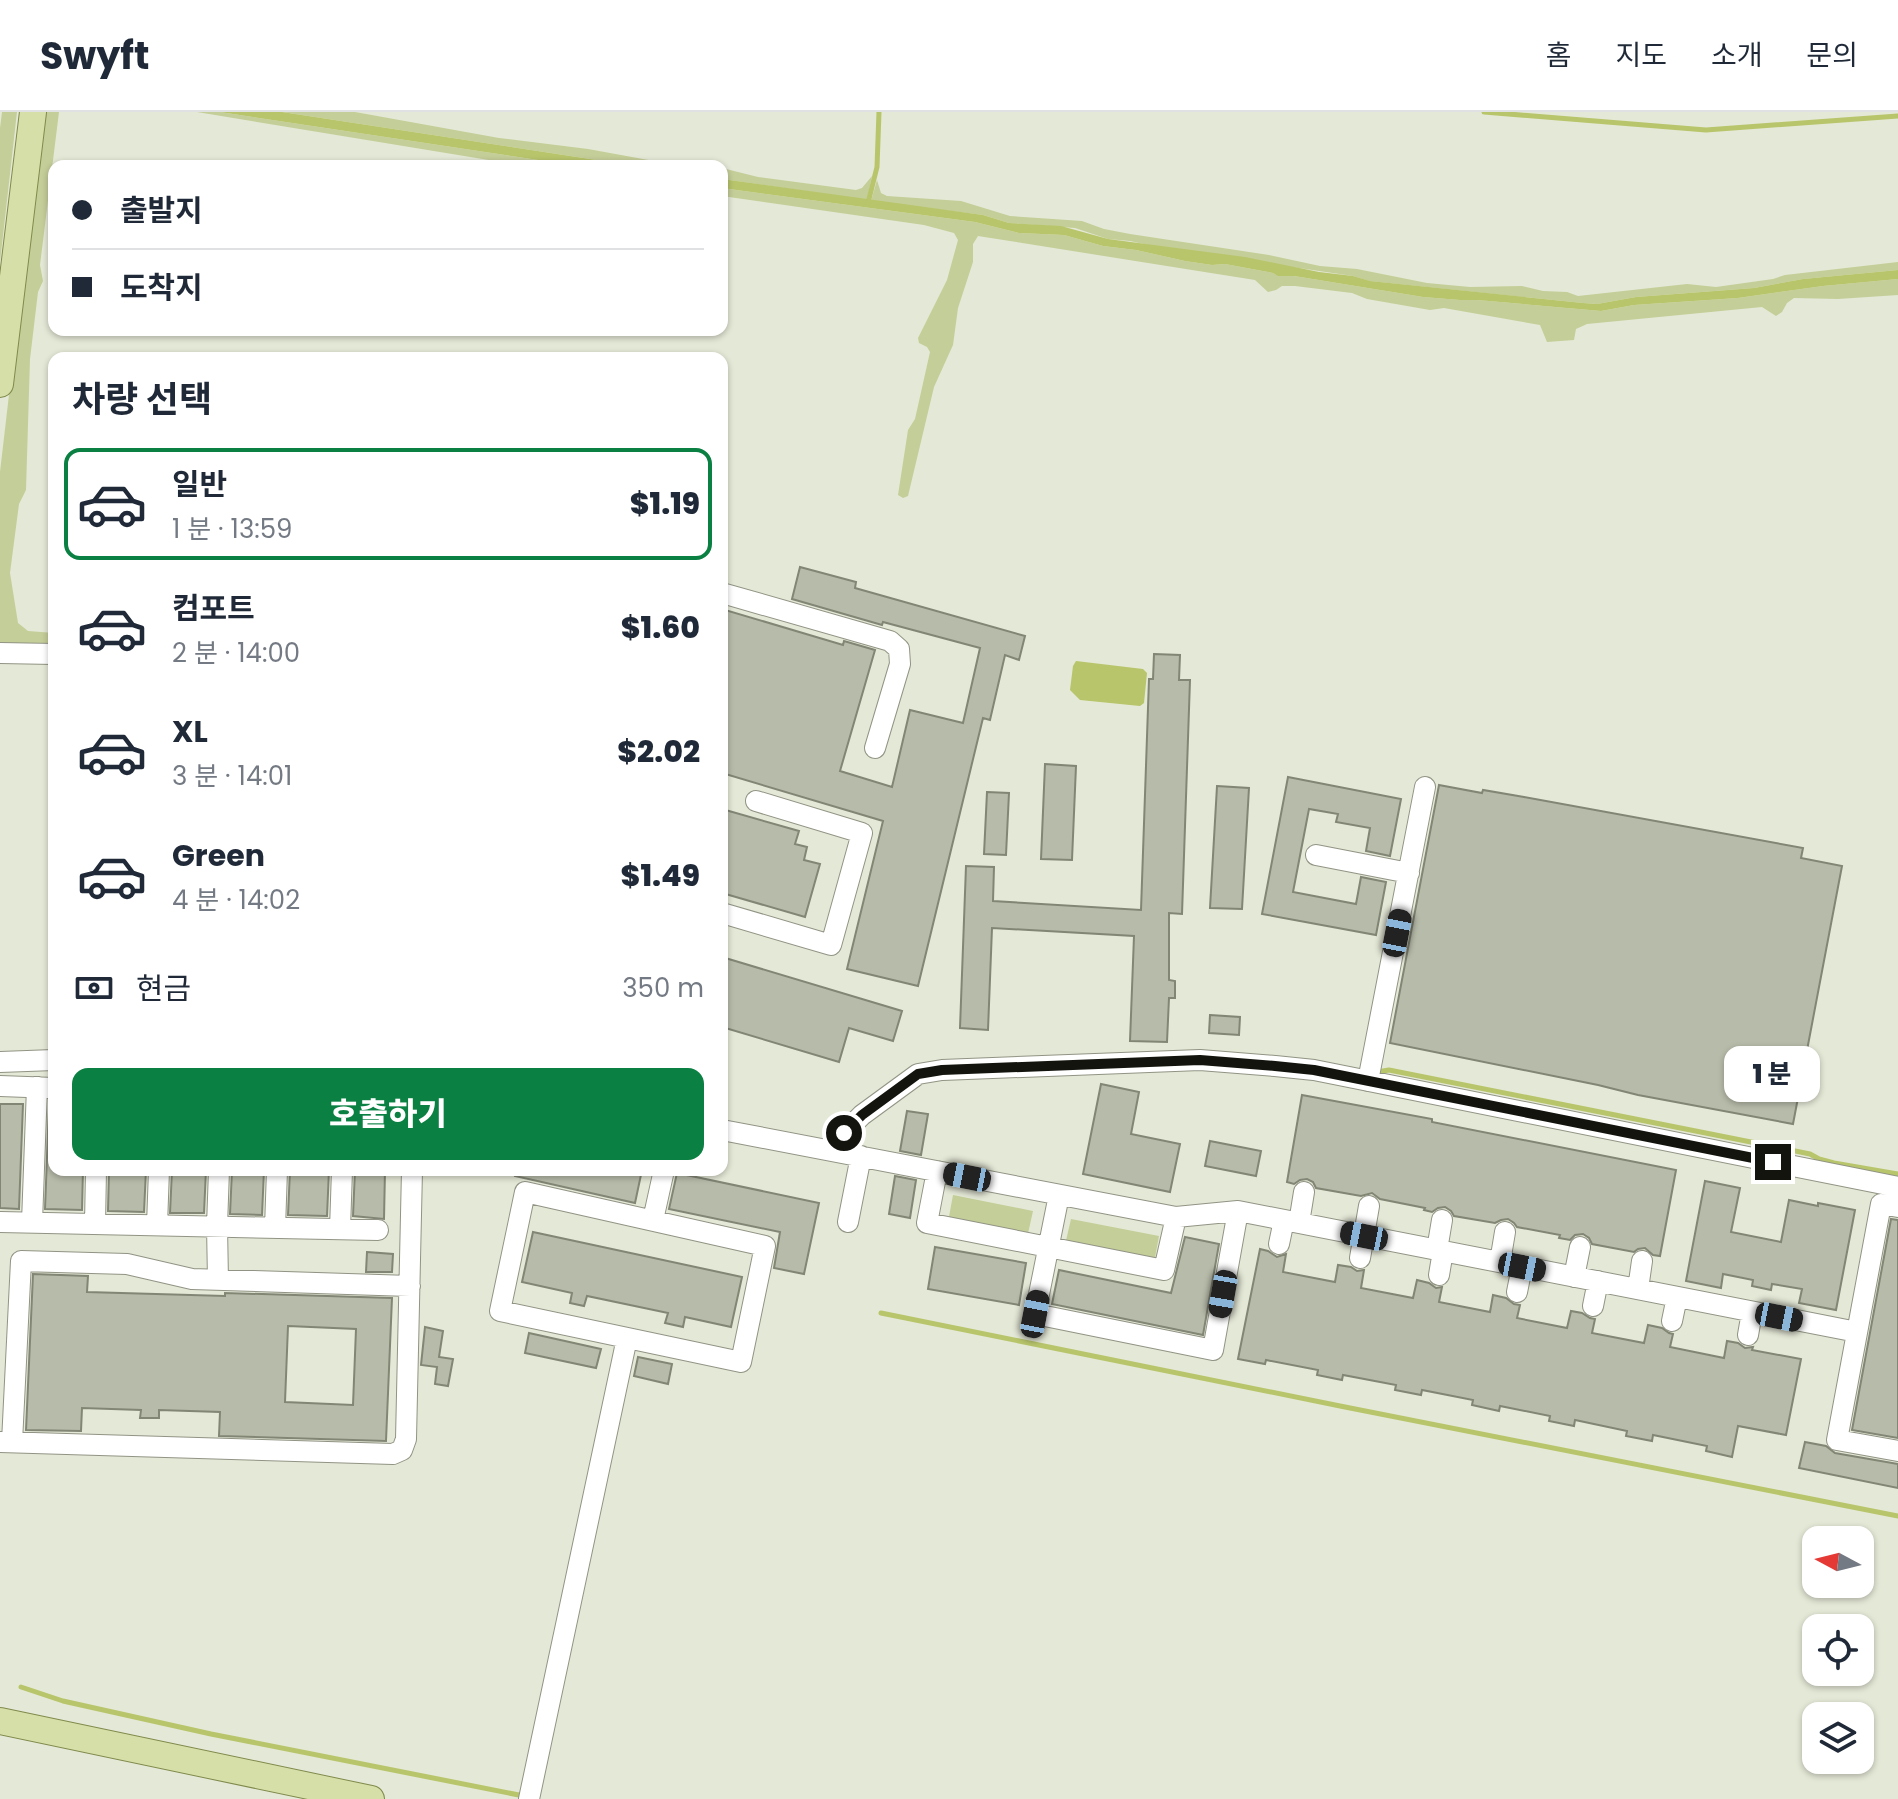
<!DOCTYPE html>
<html lang="ko">
<meta charset="utf-8">
<style>
:root{--surface:#fff;--page:#f2f2f3;--text:#1f2937;--muted:#747a83;--line:#e0e1e3;--accent:#0b8043}
body{margin:0;font-family:Poppins,"Noto Sans KR",sans-serif;background:var(--page);color:var(--text);height:100vh;display:flex;flex-direction:column;font-size:30px;white-space:nowrap}
*{box-sizing:border-box;margin:0}
p{font-size:26px;color:var(--muted)}
.icon{flex:none;width:44px;height:44px;fill:none;stroke:currentColor;stroke-width:2;stroke-linecap:round;stroke-linejoin:round}
.map{position:relative;flex:1;overflow:hidden}
.drawer{position:absolute;left:48px;top:240px;width:680px;height:824px;display:flex;flex-direction:column;background:var(--surface);border-radius:16px;box-shadow:0 2px 6px #0004}
.drawer>*{flex:none}
.guide{position:absolute;left:48px;top:48px;width:680px;height:176px;border-radius:16px;box-shadow:0 2px 6px #0004;display:grid;align-content:center;height:176px;padding:0 24px;background:var(--surface)}
.needle{width:52px;rotate:277deg}
.fabs{position:absolute;left:1802px;top:1414px;display:grid;gap:16px}
.fabs a{display:grid;place-items:center;width:72px;height:72px;border-radius:16px;background:var(--surface);box-shadow:0 2px 6px #0004;font-size:40px}
.end{position:absolute;width:36px;height:36px;margin:-18px;border:10px solid #13140e;background:#fff;box-shadow:0 0 0 4px #fff}
.from{border-radius:50%}
.bubble{position:absolute;height:56px;border-radius:16px;background:var(--surface);box-shadow:0 2px 6px #0004;font-size:26px;font-weight:800;line-height:56px;text-align:center}
.car{position:absolute;width:24px;height:48px;margin:-24px -12px;border-radius:10px;box-shadow:0 0 6px 2px #0007;background:linear-gradient(#222 24%,#8ab4d8 0 40%,#222 0 76%,#8ab4d8 0 86%,#222 0)}
.guide b{display:flex;align-items:center;gap:28px;height:76px;font-size:30px}
.guide b+b{border-top:2px solid var(--line)}
.guide i{width:20px;height:20px;background:var(--text)}
ul{padding:0;list-style:none}
li{display:flex;align-items:center;gap:24px;height:112px;margin:0 16px 12px;padding:0 8px;border:4px solid transparent;border-radius:16px}
li div{flex:1}
li b{display:block;font-size:30px}
li em{font-style:normal;font-weight:800}
li.active{border-color:var(--accent)}
li>.icon{width:72px;height:72px;stroke-width:1.5}
h2{padding:0 24px;font-size:36px;line-height:96px}
.pay{display:flex;align-items:center;gap:20px;height:88px;padding:0 24px;font-size:30px}
.pay p{margin-inline-start:auto}
.button{display:flex;gap:16px;margin-top:auto;padding:16px 24px}
.button a{flex:1;height:92px;border-radius:16px;background:var(--accent);color:#fff;font-size:32px;font-weight:800;line-height:92px;text-align:center}
header{display:flex;align-items:center;gap:48px;box-sizing:border-box;height:112px;padding:0 40px;background:var(--surface);border-bottom:2px solid var(--line)}
header strong{font-size:38px}
nav{display:flex;gap:44px;margin-inline-start:auto;font-size:28px}
.map>svg:first-child{display:block}
</style>
<header>
<strong>Swyft</strong>
<nav><a>홈</a><a>지도</a><a>소개</a><a>문의</a></nav>
</header>
<div class="map">
<svg width="1898" height="1687" viewBox="0 0 1898 1687">
<rect width="100%" height="100%" fill="#e4e8d6"/>
<!-- green -->
<path fill="#c4ce98" d="M2,0H17L0,150V16Z
M42,0H59L40,153L43,169L38,180L30,247L26,378L19,392L10,461L18,511L28,519L54,521V534L0,531V360Z
M197,0H220L578,54H525Z
M282,0H355L499,26L588,37L665,51L712,54H636Z
M722,56L758,65L856,78L862,76L872,64L867,88L722,67Z
M877,68L881,81L887,84L961,89L1010,104L1082,109L1104,117L1130,122L1269,143L1320,154L1357,157L1427,171L1470,175L1522,174L1543,179L1567,180L1578,184L1687,172L1716,175L1773,167L1785,163L1898,150V158L1803,167L1754,176L1636,185L1597,192L1583,191L1369,169L1353,164L1158,135L1130,129L1108,127L1075,116L1009,111L983,103L871,89Z
M722,76L975,110L1019,121L1064,123L1103,134L1136,138L1185,149L1212,153L1225,152L1273,161L1279,164H1294L1423,185L1460,188H1477L1601,199L1634,193L1738,186L1823,174L1898,167V183L1838,187L1794,186L1787,191L1782,200L1776,204L1762,195L1587,212L1576,217L1574,228L1547,230L1540,213L1444,196L1430,198L1367,187L1352,181L1295,174H1282L1276,178L1268,180L1255,168L978,124L973,132V150L958,196L953,233L934,275L908,384L903,386L898,383L908,318L915,307L930,240L927,235L919,231L918,226L947,168L958,128L954,121L924,113L722,84Z
M953,1083L1033,1099L1027,1126L948,1110Z
M1071,1107L1159,1124L1154,1151L1065,1133Z"/>
<!-- water -->
<path fill="#b8c56b" d="M220,0H282L636,54H578Z
M722,67L983,103L1009,111L1061,114L1108,127L1245,145L1319,160L1353,164L1370,169L1583,191L1597,192L1636,185L1754,176L1803,167L1898,158V167L1823,174L1738,186L1634,193L1601,199L1477,188H1460L1423,185L1294,164H1278L1273,161L1225,152L1212,153L1185,149L1136,138L1103,134L1064,123L1019,121L975,110L722,76Z
M1076,549L1143,557L1147,561L1144,591L1140,594L1080,588L1070,578L1073,554Z"/>
<g fill="none" stroke-linecap="round" stroke-linejoin="round">
<!-- stream -->
<path stroke="#b8c56b" stroke-width="5" d="M1484,0L1706,18L1898,4
M868,91L877,55L879,0
M1377,960L1389,958L1771,1034L1810,1042L1819,1047L1834,1051L1898,1062
M881,1201L1345,1295L1898,1404
M21,1575L63,1589L211,1622L524,1684"/>
</g>
<!-- building -->
<path fill="#b7bba9" stroke="#828675" stroke-width="2" fill-rule="evenodd" d="M800,455L856,470L855,476L1025,524L1019,548L1005,543L990,608L983,606L918,874L847,857L883,709L722,661V497L843,533L844,529L875,538L840,659L892,675L910,598L963,611L980,536L883,510L882,513L792,487Z
M1154,542L1180,543L1179,568H1190L1182,802L1169,801V868L1175,869V886H1169L1167,930L1130,929L1134,824L992,816L988,918L960,916L966,754L994,755L993,789L1141,798L1149,567H1153Z
M1045,652L1076,654L1072,748L1041,747Z
M1288,665L1401,687L1390,744L1366,739L1370,716L1336,710L1338,702L1309,697L1293,780L1356,792L1361,765L1386,770L1376,823L1262,802Z
M1439,673L1482,681L1483,678L1524,685L1803,736L1801,746L1842,754L1793,1012L1638,983L1598,973L1390,931Z
M1217,674L1249,676L1242,797L1210,796Z
M987,680L1009,681L1006,743L984,742Z
M722,697L799,719L795,732L807,735L804,748L820,752L805,805L722,781Z
M722,845L902,899L893,929L849,916L839,950L722,915Z
M1210,903L1240,905L1239,923L1209,921Z
M1101,972L1139,980L1131,1022L1180,1032L1170,1080L1083,1062Z
M1302,983L1432,1007V1010L1676,1058L1660,1144L1653,1143L1645,1136L1638,1137L1634,1140L1592,1132L1589,1126L1583,1122L1575,1123L1570,1128L1559,1126L1560,1123L1517,1115L1514,1111L1508,1107L1501,1108L1495,1111L1454,1104L1451,1099L1445,1095L1438,1096L1432,1100L1424,1098L1425,1096L1380,1087L1372,1081L1361,1084L1316,1076L1313,1070L1307,1067L1300,1068L1294,1072L1287,1070Z
M0,992H23L19,1097L0,1096Z
M49,993H54V1058H83L82,1098L45,1097Z
M907,999L928,1002L921,1043L900,1039Z
M1210,1029L1261,1039L1256,1064L1205,1054Z
M109,1058H146L144,1100L108,1099Z
M172,1058H206L204,1101H170Z
M232,1058H264L262,1103L230,1102Z
M290,1058H329L327,1104L288,1103Z
M355,1058H385L384,1107L353,1104Z
M516,1058H642L635,1091L515,1064Z
M677,1061L819,1091L804,1162L774,1156L780,1120L669,1097Z
M895,1064L916,1068L910,1106L889,1102Z
M1705,1069L1740,1076L1731,1120L1781,1130L1789,1088L1818,1094V1091L1855,1098L1836,1198L1799,1191L1802,1177L1772,1172L1771,1178L1752,1174L1753,1168L1723,1162L1721,1176L1686,1169Z
M1891,1107L1898,1108V1326L1852,1318Z
M533,1120L742,1165L731,1215L685,1205L683,1215L665,1211L668,1201L587,1184L584,1194L570,1191L572,1181L522,1170Z
M1185,1125L1219,1132L1203,1223L1052,1192L1059,1158L1171,1181Z
M935,1135L1026,1151L1019,1193L928,1177Z
M1260,1137L1268,1139L1277,1145L1286,1142L1283,1160L1335,1170L1338,1153L1351,1155L1357,1159L1364,1158L1361,1176L1413,1186L1417,1168L1429,1171L1436,1176L1442,1175L1439,1190L1490,1200L1493,1183L1506,1186L1514,1192L1520,1193L1517,1206L1567,1216L1571,1199L1582,1201L1590,1206L1595,1207L1592,1221L1644,1231L1648,1213L1662,1216L1669,1221L1673,1222L1670,1235L1724,1246L1727,1229L1738,1231L1745,1236L1753,1235L1752,1238L1801,1247L1786,1323L1738,1314L1732,1345L1706,1339L1707,1334L1653,1323L1652,1329L1626,1324L1627,1319L1575,1308L1574,1314L1549,1309L1550,1304L1500,1294L1499,1299L1472,1293L1473,1288L1422,1278L1421,1283L1395,1278L1396,1273L1343,1263L1342,1268L1317,1263L1318,1258L1266,1248L1265,1252L1238,1247Z
M367,1140L393,1142L392,1160H366Z
M33,1162L88,1164L87,1180L225,1184V1181L392,1186L386,1329L219,1324L220,1300L159,1298V1306H140L141,1298L82,1296L81,1319L26,1318ZM288,1214L356,1217L353,1293L285,1290Z
M425,1215L443,1219L439,1245L453,1247L448,1274L435,1272L437,1255L421,1253Z
M529,1221L601,1237L596,1256L525,1241Z
M638,1245L672,1252L668,1272L634,1264Z
M1805,1330L1826,1334L1835,1341L1898,1352V1376L1799,1356Z"/>
<g fill="none" stroke-linecap="round" stroke-linejoin="round">
<defs>
<path id="minor" d="M722,481L890,529L899,537L900,552L875,636
M0,541L54,542
M1316,743L1409,761
M722,801L831,833L862,721L756,689
M0,950L54,948
M1368,969L1425,675
M0,974L54,976
M722,1018L1176,1105L1238,1099L1857,1220
M827,1038L862,1003L918,962L942,958L1200,948L1275,954L1314,958L1898,1075
M937,1059L927,1111L1164,1158L1176,1105
M525,1080L765,1134L741,1250L500,1199Z
M1059,1083L1035,1202L1213,1238L1238,1099
M1898,1095L1881,1092L1837,1328L1898,1339
M653,1108L664,1058
M0,1110L378,1118
M32,1110L37,975
M848,1110L861,1044
M1299,1111L1304,1080
M95,1112L96,1058
M157,1113L159,1058
M275,1116L277,1058
M340,1117L342,1058
M1279,1132L1284,1108
M1437,1138L1442,1108
M1360,1146L1369,1094
M1500,1150L1505,1120
M1439,1163L1443,1139
M1574,1165L1580,1135
M218,1168L217,1114L219,1058
M1638,1177L1642,1149
M1517,1180L1522,1155
M1593,1194L1598,1169
M1672,1209L1677,1185
M1748,1223L1752,1200
M0,1330L393,1342L402,1338L406,1327L412,1058
M12,1330L21,1149L127,1152L192,1167L410,1174
M529,1687L627,1226"/>
<path id="major" d="M0,272L33,0
M0,1609L371,1687"/>
</defs>
<!-- minor casing -->
<use href="#minor" stroke="#919484" stroke-width="22"/>
<!-- major casing -->
<use href="#major" stroke="#808a4c" stroke-width="28"/>
<!-- minor -->
<use href="#minor" stroke="#fff" stroke-width="20"/>
<!-- major -->
<use href="#major" stroke="#d6dfa8" stroke-width="26"/>
</g>
<g fill="none" stroke-linecap="round" stroke-linejoin="round">
<!-- route -->
<path stroke="#13140e" stroke-width="10" d="M844,1021L862,1003L918,962L942,958L1200,948L1275,954L1314,958L1773,1050"/>
</g>
</svg>
<div class="fabs">
<a><svg class="needle" viewBox="-14 -14 28 28"><path d="M0-13l5 13h-10z" fill="#e53935"/><path d="M0 13l5-13h-10z" fill="#747a83"/></svg></a>
<a><svg class="icon" aria-label="locate" viewBox="0 0 24 24"><circle cx="12" cy="12" r="6"/><path d="M12 2v4M12 18v4M2 12h4M18 12h4"/></svg></a>
<a><svg class="icon" aria-label="layers" viewBox="0 0 24 24"><path d="M12 4l9 5-9 5-9-5zM3 14l9 5 9-5"/></svg></a>
</div>
<i class="end from" style="left:844px;top:1021px"></i>
<i class="end" style="left:1773px;top:1050px"></i>
<div class="bubble" style="left:1724px;top:934px;width:96px">1 분</div>
<i class="car" style="left:1397px;top:821px;rotate:11deg"></i>
<i class="car" style="left:967px;top:1065px;rotate:281deg"></i>
<i class="car" style="left:1364px;top:1124px;rotate:281deg"></i>
<i class="car" style="left:1522px;top:1155px;rotate:101deg"></i>
<i class="car" style="left:1223px;top:1182px;rotate:190deg"></i>
<i class="car" style="left:1035px;top:1202px;rotate:11deg"></i>
<i class="car" style="left:1779px;top:1205px;rotate:101deg"></i>
<div class="guide">
<b><i class="from"></i>출발지</b>
<b><i></i>도착지</b>
</div>
<section class="drawer">
<h2>차량 선택</h2>
<ul>
<li class="active"><svg class="icon" aria-label="car" viewBox="0 0 24 24"><path d="M5 17H2v-5l4-1 3-4h7l3 4 3 1v5h-3M9 17h6M6 11h13"/><circle cx="7" cy="17" r="2"/><circle cx="17" cy="17" r="2"/></svg><div><b>일반</b><p>1 분 · 13:59</p></div><em>$1.19</em></li>
<li><svg class="icon" aria-label="car" viewBox="0 0 24 24"><path d="M5 17H2v-5l4-1 3-4h7l3 4 3 1v5h-3M9 17h6M6 11h13"/><circle cx="7" cy="17" r="2"/><circle cx="17" cy="17" r="2"/></svg><div><b>컴포트</b><p>2 분 · 14:00</p></div><em>$1.60</em></li>
<li><svg class="icon" aria-label="car" viewBox="0 0 24 24"><path d="M5 17H2v-5l4-1 3-4h7l3 4 3 1v5h-3M9 17h6M6 11h13"/><circle cx="7" cy="17" r="2"/><circle cx="17" cy="17" r="2"/></svg><div><b>XL</b><p>3 분 · 14:01</p></div><em>$2.02</em></li>
<li><svg class="icon" aria-label="car" viewBox="0 0 24 24"><path d="M5 17H2v-5l4-1 3-4h7l3 4 3 1v5h-3M9 17h6M6 11h13"/><circle cx="7" cy="17" r="2"/><circle cx="17" cy="17" r="2"/></svg><div><b>Green</b><p>4 분 · 14:02</p></div><em>$1.49</em></li>
</ul>
<div class="pay"><svg class="icon" aria-label="cash" viewBox="0 0 24 24"><path d="M3 7h18v10H3z"/><circle cx="12" cy="12" r="2"/></svg>현금<p>350 m</p></div>
<div class="button"><a>호출하기</a></div>
</section>
</div>
